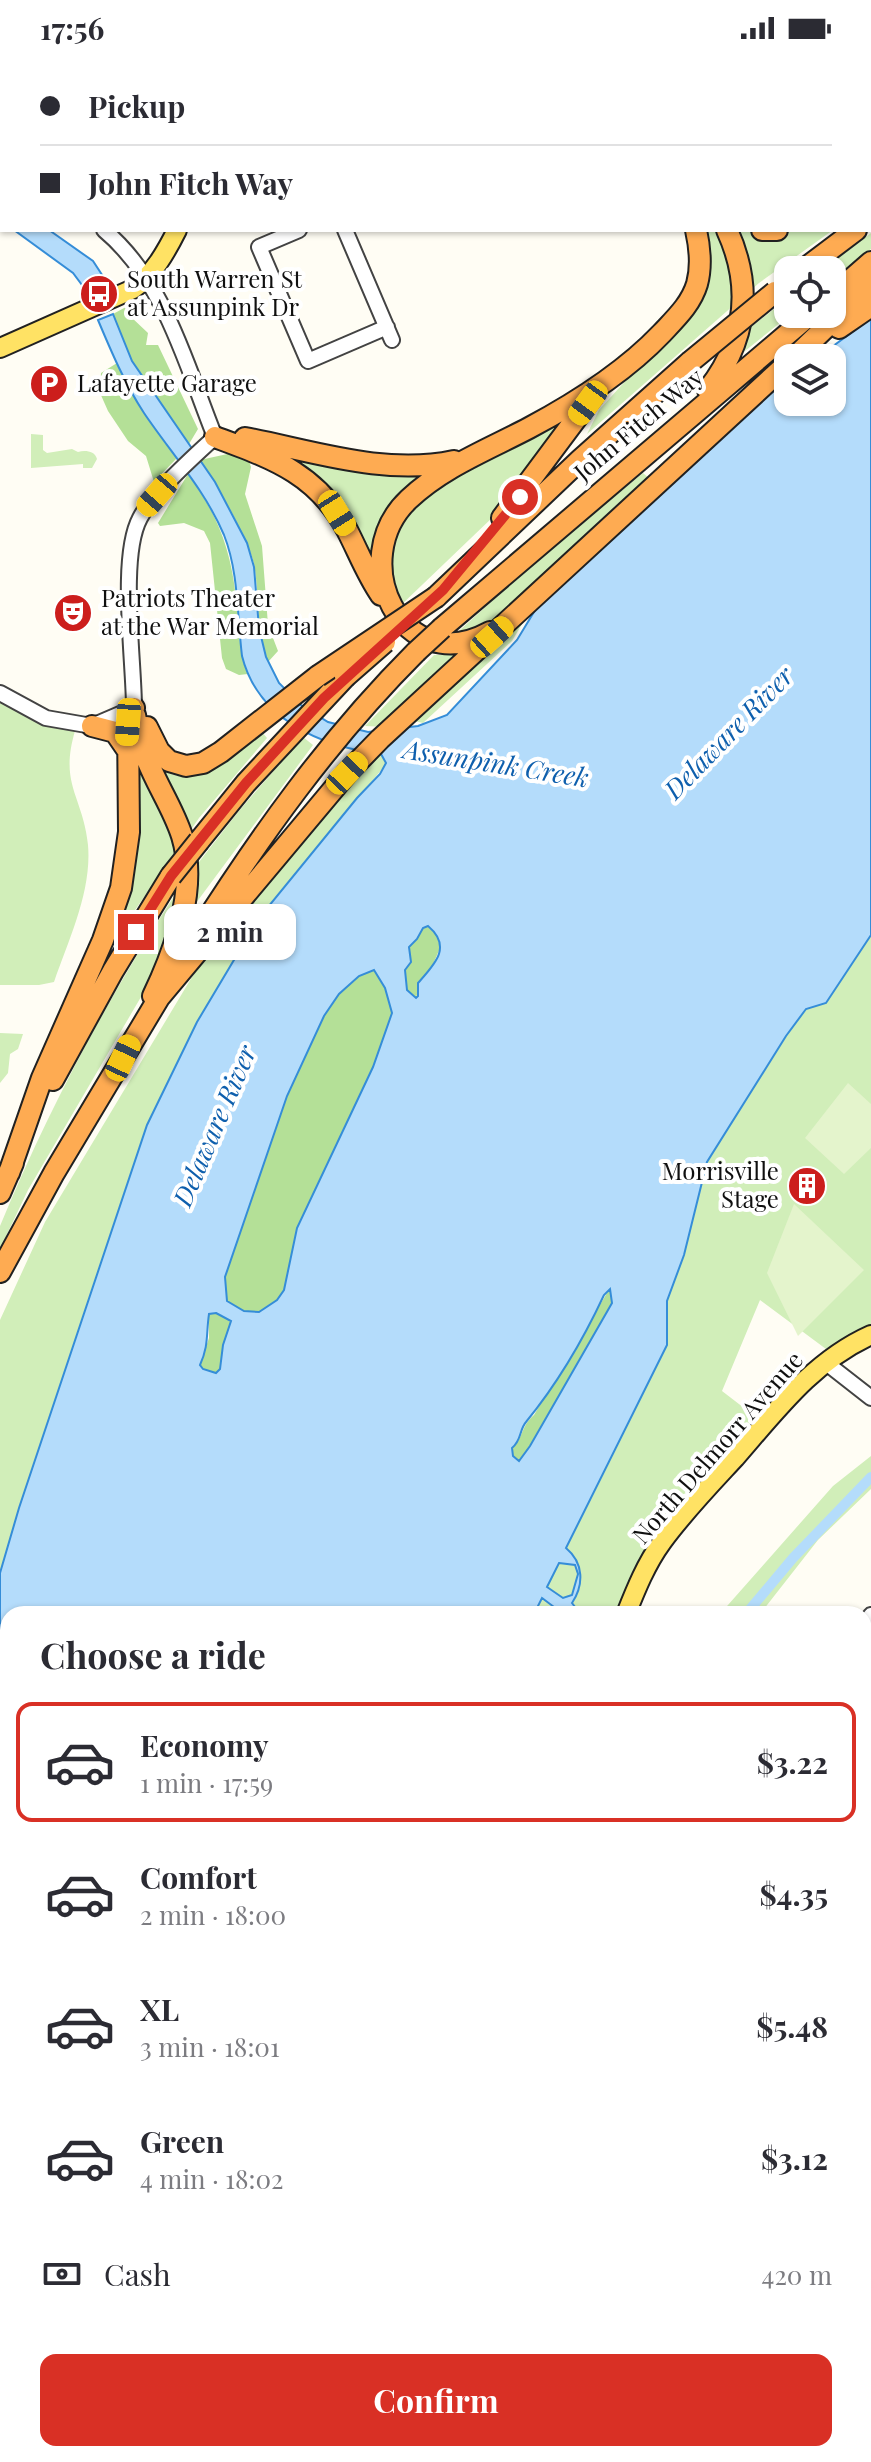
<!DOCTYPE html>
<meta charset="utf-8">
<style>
:root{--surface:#fff;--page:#f7f7f7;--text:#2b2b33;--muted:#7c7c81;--line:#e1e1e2;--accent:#d93025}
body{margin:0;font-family:"Playfair Display",serif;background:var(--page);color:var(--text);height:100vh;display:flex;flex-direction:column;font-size:30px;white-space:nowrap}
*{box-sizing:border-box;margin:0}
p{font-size:26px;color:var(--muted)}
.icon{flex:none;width:44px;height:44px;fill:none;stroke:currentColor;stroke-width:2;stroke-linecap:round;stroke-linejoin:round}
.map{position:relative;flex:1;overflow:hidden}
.details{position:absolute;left:0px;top:1550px;width:872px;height:856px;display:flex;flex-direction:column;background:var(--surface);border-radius:24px 24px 0 0;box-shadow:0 2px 6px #0004}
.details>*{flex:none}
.hud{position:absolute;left:0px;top:0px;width:872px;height:176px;box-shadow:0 2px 6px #0004;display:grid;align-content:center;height:176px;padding:0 40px;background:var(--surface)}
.tools{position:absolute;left:774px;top:200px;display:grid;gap:16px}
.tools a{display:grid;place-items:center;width:72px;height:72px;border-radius:16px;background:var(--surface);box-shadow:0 2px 6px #0004;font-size:40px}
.end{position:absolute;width:36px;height:36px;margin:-18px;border:10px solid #d93025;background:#fff;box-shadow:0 0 0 4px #fff}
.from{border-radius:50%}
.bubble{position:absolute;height:56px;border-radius:16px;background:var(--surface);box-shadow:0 2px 6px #0004;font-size:26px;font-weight:700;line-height:56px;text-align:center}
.car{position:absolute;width:24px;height:48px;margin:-24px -12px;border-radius:10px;box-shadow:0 0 6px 2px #0007;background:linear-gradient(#f5c518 24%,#345 0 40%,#f5c518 0 76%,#345 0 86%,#f5c518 0)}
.hud b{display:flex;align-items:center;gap:28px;height:76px;font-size:30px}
.hud b+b{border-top:2px solid var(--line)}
.hud i{width:20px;height:20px;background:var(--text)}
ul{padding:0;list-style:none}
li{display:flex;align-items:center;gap:24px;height:120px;margin:0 16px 12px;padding:0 24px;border:4px solid transparent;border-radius:16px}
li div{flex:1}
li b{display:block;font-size:30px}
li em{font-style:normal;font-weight:700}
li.current{border-color:var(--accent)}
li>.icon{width:72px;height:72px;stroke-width:1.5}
h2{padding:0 40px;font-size:36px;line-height:96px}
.pay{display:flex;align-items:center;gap:20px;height:88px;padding:0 40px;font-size:30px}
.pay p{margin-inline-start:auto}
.cta{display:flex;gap:16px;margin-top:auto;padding:16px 40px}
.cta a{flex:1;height:92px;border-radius:16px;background:var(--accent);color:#fff;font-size:32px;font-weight:700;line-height:92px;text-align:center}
.status{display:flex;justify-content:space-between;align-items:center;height:56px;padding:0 40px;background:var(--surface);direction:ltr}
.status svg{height:22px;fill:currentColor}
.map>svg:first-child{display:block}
</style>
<div class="status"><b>17:56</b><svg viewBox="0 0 49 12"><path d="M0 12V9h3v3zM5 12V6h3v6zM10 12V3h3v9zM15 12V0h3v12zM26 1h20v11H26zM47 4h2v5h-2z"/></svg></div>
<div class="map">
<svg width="871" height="2406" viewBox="0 0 871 2406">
<rect width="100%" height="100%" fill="#fffdf4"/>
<!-- green -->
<path fill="#d1eeb9" d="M699,174H833L759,227L587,378L599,354L650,298L698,253L705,221Z
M871,177V193L832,225V214H822Z
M788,242V258H791L740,299L746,275Z
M570,357L514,429L494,460L398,552L386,523L390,487L413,449L462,416Z
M31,378L43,379V394L47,397L72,393L78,396C85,394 95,395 97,403L92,412H83V408L31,412Z
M292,400L425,421L375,519L289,406Z
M643,417L650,423L481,578L449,584L543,499Z
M531,553L512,585L423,667L410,664Z
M434,599H464L386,671L365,670Z
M0,644L34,664L75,675C59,729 83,740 88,789C92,835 69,883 54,926L39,929H0Z
M262,676L267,682L199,762L117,880L114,876L131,694C144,701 160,715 174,719C207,729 240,695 262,676Z
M303,681L313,689L196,847L190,841L192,815L238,756Z
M382,698L387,707L259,862L197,966L147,1069L19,1452L0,1517V1264L45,1166L192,921L238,859L368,706Z
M178,834L172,874L155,917L28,1134L0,1193V1170C49,1052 108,941 178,834Z
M871,879V1271L826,1293L760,1244L722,1335L765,1368L669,1478L628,1558H534L666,1289L667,1245L684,1199L707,1106L786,980L806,953L857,898Z
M0,977L23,978L18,993L10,998L8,1017L0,1027Z
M871,1400V1433L818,1484L760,1558H720L833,1430Z
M350,2398H569L573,2406H350Z"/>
<!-- forest -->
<path fill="#b4e097" d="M137,245L141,251L130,260L148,277L146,289H158L198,373L189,388L132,305L113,258Z
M117,307L142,354L177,402L154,426L146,400L128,385L108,355L100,337L101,317Z
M232,397L248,402L251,411L245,438L262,490L268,569L278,595L268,606C255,574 260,541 254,508C248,481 216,428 200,404Z
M188,418C220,462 232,497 237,551C240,573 238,598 248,618L239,619L226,613L222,602L210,487L204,475L184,467L160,470L158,467Z
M427,870L440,882L441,890L430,915L422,923L416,942L407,934L405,914L411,906L409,891L417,883L423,872Z
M374,914L385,932L392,957L373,1011L297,1172L284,1234L277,1244L259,1256L244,1255L227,1245L225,1221L287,1040L324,960L339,938L359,920Z
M610,1232L612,1247L530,1390L519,1405L513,1400L512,1392C524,1382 520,1371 534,1359Z
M216,1257L231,1265L223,1290L220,1313L216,1317L203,1313L200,1309L209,1282V1258Z"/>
<!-- pitch -->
<path fill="#e4f4cc" d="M848,1027L871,1048V1092L844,1118L805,1082Z
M794,1148L864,1214L798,1280L767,1217Z"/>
<!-- water -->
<path fill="#b4dcfb" stroke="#358dd8" stroke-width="2" fill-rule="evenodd" d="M14,174H49L93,205L108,228L88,237L73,217Z
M113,258L132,305L215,426L247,487L254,511L259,572L266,601L279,627L301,649L328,666L368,676L418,670L447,659L517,584L537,551L757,347L788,324V346H832V302H817L871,262V879L826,947L806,953L786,980L707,1106L684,1199L667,1245V1289L566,1492C584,1507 584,1529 572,1547L575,1551L572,1558H559L558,1554L542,1542L534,1558H8V2398H253L250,2406H0V1517L19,1452L147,1069L197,966L259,862L357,742L380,718L386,707L381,698C322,691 258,664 242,600C237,560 239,517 224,479C205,434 171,397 144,357C125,328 111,295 98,264ZM428,870C453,891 434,909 418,927V940L416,942L407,934L405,914L411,906L409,891L417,883L423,872ZM374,914L385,932L392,957L373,1011L297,1172L284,1234L277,1244L259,1256L244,1255L227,1245L225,1221L287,1040L324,960L339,938L359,920ZM610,1233L612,1247L530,1390L519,1405L513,1400L512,1392C522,1384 519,1374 526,1366C557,1328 583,1284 604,1239ZM216,1257L231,1265L223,1289L220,1313L216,1317L203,1313L200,1309C209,1289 206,1278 209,1258ZM559,1507L575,1509L578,1518L572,1539L563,1542L547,1531Z"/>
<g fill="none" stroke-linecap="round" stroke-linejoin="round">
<!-- canal -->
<path stroke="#b4dcfb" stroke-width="10" d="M746,1558L793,1502L871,1421
M415,2398L416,2406"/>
<defs>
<path id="minor" d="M0,83L2,86
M299,174L259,191L308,305L387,271
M345,174L392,284
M0,637L46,662L92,670L134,652C134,604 119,501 140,462C153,437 193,401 215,381C186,309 165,225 104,174
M825,1306L871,1342
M864,1568L871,1559
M864,1802L871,1793
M864,1853L871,1858
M569,2398L573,2406
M864,2398L871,2403
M840,2406L842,2398"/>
<path id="major" d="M194,0L197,2
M611,0L612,2
M645,0L647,2
M42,2L44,0
M274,2L276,0
M289,2L291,0
M0,56L2,54
M0,292L133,233C153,219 166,196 177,174
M626,1558C636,1533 646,1508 662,1486C683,1457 710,1429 735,1402C776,1355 813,1305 871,1279
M0,1659L8,1662
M864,2127L871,2132
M302,2406L305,2398"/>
<path id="highway" d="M870,132H871
M870,164L871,163
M762,174H777
M803,214L856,174
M832,240L871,206
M839,272L871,250
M794,302L871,228
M708,334C747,284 753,231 727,174
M215,381C271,402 317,417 347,474C358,495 367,519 381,539
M245,382C313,395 385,420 454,405
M502,462L593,340
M436,541L580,404L690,306
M442,572L811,258
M490,576C401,625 345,503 409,443C443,411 487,394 529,372C576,347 625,316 662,277C676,262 691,248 697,228C702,210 700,192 696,174
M135,659C138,674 140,688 146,701C156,728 173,752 182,780C198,832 175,894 153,940
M92,670L115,676L126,692
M147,671L159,695L169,705L186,710L203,707L221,696L318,620
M199,785L246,727L345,621
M194,884C260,780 329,683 416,596
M157,944L347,717L380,683L788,307
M53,1024L113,915L171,820
M9,1117L42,1022L103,884L121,832L129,776L128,666L134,652
M0,1137L13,1107
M0,1216L54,1117L163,935"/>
</defs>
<!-- minor casing -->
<use href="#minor" stroke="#434343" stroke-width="18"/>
<!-- major casing -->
<use href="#major" stroke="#212121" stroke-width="22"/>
<!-- highway casing -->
<use href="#highway" stroke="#212121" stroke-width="24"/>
<!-- minor -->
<use href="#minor" stroke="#fff" stroke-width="14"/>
<!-- major -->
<use href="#major" stroke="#ffe264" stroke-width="18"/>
<!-- highway -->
<use href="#highway" stroke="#feab52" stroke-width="20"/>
<defs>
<path id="highway-bridge" d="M690,306L775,236
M416,596L442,572
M318,620L436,541
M345,621L385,586
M171,820L199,785"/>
</defs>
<!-- highway-bridge casing -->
<use href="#highway-bridge" stroke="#212121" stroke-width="24" stroke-linecap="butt"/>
<!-- highway-bridge -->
<use href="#highway-bridge" stroke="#feab52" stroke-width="20"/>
</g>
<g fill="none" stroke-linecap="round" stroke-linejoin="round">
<!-- route -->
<path stroke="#d93025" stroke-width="10" d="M136,876L171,820L246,727L324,642L443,534L520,441"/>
</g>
<!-- icons -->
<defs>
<symbol id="bus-disc" viewBox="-11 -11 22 22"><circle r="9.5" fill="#cc1e1c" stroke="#fff"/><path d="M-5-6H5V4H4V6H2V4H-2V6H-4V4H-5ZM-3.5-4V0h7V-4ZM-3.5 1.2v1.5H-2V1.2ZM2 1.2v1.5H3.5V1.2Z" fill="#fff"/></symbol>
<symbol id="parking-disc" viewBox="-11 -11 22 22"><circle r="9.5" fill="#cc1e1c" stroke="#fff"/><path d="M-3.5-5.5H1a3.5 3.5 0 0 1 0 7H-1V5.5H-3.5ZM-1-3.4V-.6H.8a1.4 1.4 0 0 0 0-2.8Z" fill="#fff"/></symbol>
<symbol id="theatre-disc" viewBox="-11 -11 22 22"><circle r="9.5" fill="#cc1e1c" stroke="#fff"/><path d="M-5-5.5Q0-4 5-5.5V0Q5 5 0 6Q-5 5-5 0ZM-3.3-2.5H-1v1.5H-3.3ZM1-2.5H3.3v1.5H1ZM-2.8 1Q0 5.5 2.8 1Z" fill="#fff"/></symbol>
<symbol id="building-disc" viewBox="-11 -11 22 22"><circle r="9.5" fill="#cc1e1c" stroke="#fff"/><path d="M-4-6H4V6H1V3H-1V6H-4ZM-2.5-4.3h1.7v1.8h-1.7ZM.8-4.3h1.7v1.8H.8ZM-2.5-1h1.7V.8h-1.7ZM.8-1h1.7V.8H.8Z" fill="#fff"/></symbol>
</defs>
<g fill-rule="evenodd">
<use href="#bus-disc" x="77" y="216" width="44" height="44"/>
<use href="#parking-disc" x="27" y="306" width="44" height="44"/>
<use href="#theatre-disc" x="51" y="535" width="44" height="44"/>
<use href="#building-disc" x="785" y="1108" width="44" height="44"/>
</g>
<g text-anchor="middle" stroke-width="8" stroke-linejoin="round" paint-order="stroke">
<!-- poi labels -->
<g font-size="24" fill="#101010" stroke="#fff" text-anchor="start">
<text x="127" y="232">South Warren St<tspan x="127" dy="28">at Assunpink Dr</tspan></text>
<text x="77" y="336">Lafayette Garage</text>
<text x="101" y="551">Patriots Theater<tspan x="101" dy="28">at the War Memorial</tspan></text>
<text x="779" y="1124" text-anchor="end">Morrisville<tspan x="779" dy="28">Stage</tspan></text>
</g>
<!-- street labels -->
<g font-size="24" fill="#101010" stroke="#fff">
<text transform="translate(639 369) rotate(-40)" y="8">John Fitch Way</text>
<text transform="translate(718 1392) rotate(-49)" y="8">North Delmorr Avenue</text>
</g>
<!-- water labels -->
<g font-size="26" font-style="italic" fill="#0e5fad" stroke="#fff">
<text transform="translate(729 677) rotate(-46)" y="9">Delaware River</text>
<text transform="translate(496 708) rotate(9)" y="9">Assunpink Creek</text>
<text transform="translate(215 1070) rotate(-67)" y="9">Delaware River</text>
</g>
</g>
</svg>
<div class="tools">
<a><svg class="icon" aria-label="locate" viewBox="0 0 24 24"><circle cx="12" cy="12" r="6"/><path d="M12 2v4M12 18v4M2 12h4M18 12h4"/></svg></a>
<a><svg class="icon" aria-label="layers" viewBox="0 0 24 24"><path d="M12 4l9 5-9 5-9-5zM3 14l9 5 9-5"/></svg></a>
</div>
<i class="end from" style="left:520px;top:441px"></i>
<i class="end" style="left:136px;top:876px"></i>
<div class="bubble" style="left:164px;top:848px;width:132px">2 min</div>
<i class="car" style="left:588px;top:347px;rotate:216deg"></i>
<i class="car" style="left:157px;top:439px;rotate:221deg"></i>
<i class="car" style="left:337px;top:457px;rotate:148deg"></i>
<i class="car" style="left:492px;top:581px;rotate:48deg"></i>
<i class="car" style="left:128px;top:666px;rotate:184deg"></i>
<i class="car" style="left:347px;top:717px;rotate:43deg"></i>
<i class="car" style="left:123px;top:1002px;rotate:25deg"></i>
<div class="hud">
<b><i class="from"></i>Pickup</b>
<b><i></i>John Fitch Way</b>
</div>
<section class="details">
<h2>Choose a ride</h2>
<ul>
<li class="current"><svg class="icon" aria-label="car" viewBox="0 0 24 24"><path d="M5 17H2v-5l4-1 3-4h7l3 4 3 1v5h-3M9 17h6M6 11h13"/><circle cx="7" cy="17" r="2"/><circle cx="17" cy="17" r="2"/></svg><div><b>Economy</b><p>1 min · 17:59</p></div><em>$3.22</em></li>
<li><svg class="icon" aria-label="car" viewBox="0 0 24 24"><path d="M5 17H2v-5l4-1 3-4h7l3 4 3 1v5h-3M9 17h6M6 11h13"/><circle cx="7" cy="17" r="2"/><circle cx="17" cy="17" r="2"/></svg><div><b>Comfort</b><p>2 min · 18:00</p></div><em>$4.35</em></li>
<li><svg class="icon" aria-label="car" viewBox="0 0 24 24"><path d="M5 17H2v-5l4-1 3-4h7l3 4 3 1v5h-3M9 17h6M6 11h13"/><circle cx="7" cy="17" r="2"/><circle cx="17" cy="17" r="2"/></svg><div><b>XL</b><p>3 min · 18:01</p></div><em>$5.48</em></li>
<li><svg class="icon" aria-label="car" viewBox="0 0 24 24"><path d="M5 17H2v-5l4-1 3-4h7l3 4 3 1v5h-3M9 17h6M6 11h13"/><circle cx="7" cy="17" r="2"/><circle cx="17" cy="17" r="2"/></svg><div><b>Green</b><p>4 min · 18:02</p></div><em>$3.12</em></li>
</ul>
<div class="pay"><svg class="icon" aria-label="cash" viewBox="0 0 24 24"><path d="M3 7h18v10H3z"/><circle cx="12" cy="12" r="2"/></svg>Cash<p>420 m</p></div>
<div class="cta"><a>Confirm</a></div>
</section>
</div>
